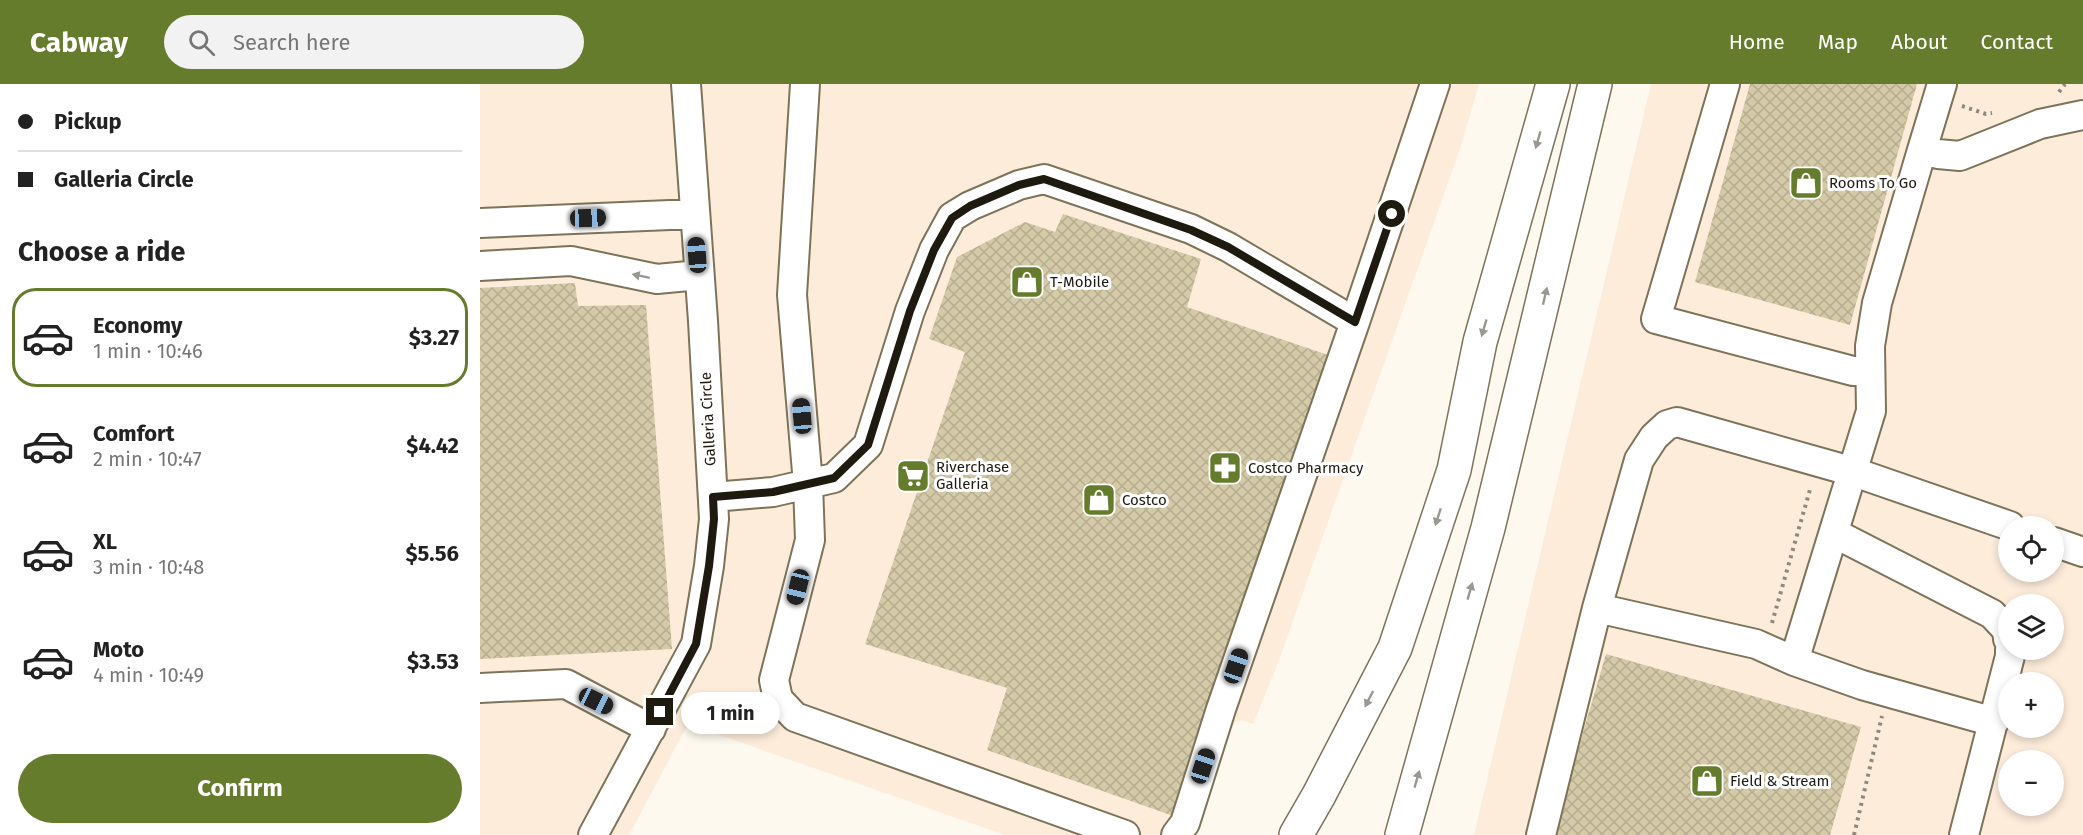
<!DOCTYPE html>
<meta charset="utf-8">
<style>
:root{--surface:#fff;--page:#f2f2f2;--text:#222;--muted:#767676;--line:#e0e0e0;--accent:#657c2d}
body{margin:0;font-family:"Fira Sans",sans-serif;background:var(--page);color:var(--text);height:100vh;display:flex;flex-direction:column;font-size:22px;white-space:nowrap}
*{box-sizing:border-box;margin:0}
p{font-size:20px;color:var(--muted)}
.icon{flex:none;width:33px;height:33px;fill:none;stroke:currentColor;stroke-width:2;stroke-linecap:round;stroke-linejoin:round}
.map{position:relative;flex:1;overflow:hidden}
.sheet{display:flex;flex-direction:column;background:var(--surface);width:480px}
.sheet>*{flex:none}
.guide{display:grid;align-content:center;height:132px;padding:0 18px;background:var(--surface)}
.tools{position:absolute;left:1518px;top:432px;display:grid;gap:12px}
.tools a{display:grid;place-items:center;width:66px;height:66px;border-radius:50%;background:var(--surface);box-shadow:0 3px 9px #0003;font-size:30px}
.end{position:absolute;width:27px;height:27px;margin:-14px;border:8px solid #1e1a10;background:#fff;box-shadow:0 0 0 3px #fff}
.from{border-radius:50%}
.bubble{position:absolute;height:42px;border-radius:21px;background:var(--surface);box-shadow:0 3px 9px #0003;font-size:20px;font-weight:700;line-height:42px;text-align:center}
.car{position:absolute;width:18px;height:36px;margin:-18px -9px;border-radius:8px;box-shadow:0 0 4px 2px #0007;background:linear-gradient(#222 24%,#8ab4d8 0 40%,#222 0 76%,#8ab4d8 0 86%,#222 0)}
.guide b{display:flex;align-items:center;gap:21px;height:57px;font-size:22px}
.guide b+b{border-top:2px solid var(--line)}
.guide i{width:15px;height:15px;background:var(--text)}
ul{padding:0;list-style:none}
li{display:flex;align-items:center;gap:18px;height:99px;margin:0 12px 9px;padding:0 6px;border:3px solid transparent;border-radius:24px}
li div{flex:1}
li b{display:block;font-size:22px}
li em{font-style:normal;font-weight:700}
li.active{border-color:var(--accent)}
li>.icon{width:54px;height:54px;stroke-width:1.5}
h2{padding:0 18px;font-size:27px;line-height:72px}
.action{display:flex;gap:12px;margin-top:auto;padding:12px 18px}
.action a{flex:1;height:69px;border-radius:36px;background:var(--accent);color:#fff;font-size:24px;font-weight:700;line-height:69px;text-align:center}
header{display:flex;align-items:center;gap:36px;box-sizing:border-box;height:84px;padding:0 30px;background:var(--accent);color:#fff}
header strong{font-size:28px}
nav{display:flex;gap:33px;margin-inline-start:auto;font-size:21px}
.search{width:420px;height:54px;background:var(--page);display:flex;align-items:center;gap:15px;box-sizing:border-box;padding:0 21px;border-radius:33px;color:var(--muted);font-size:22px}
main{display:flex;flex:1;min-height:0}
.map>svg:first-child{display:block}
</style>
<header>
<strong>Cabway</strong>
<div class="search"><svg class="icon" aria-label="search" viewBox="0 0 24 24"><circle cx="10" cy="10" r="6"/><path d="M15 15l6 6"/></svg>Search here</div>
<nav><a>Home</a><a>Map</a><a>About</a><a>Contact</a></nav>
</header>
<main>
<section class="sheet">
<div class="guide">
<b><i class="from"></i>Pickup</b>
<b><i></i>Galleria Circle</b>
</div>
<h2>Choose a ride</h2>
<ul>
<li class="active"><svg class="icon" aria-label="car" viewBox="0 0 24 24"><path d="M5 17H2v-5l4-1 3-4h7l3 4 3 1v5h-3M9 17h6M6 11h13"/><circle cx="7" cy="17" r="2"/><circle cx="17" cy="17" r="2"/></svg><div><b>Economy</b><p>1 min · 10:46</p></div><em>$3.27</em></li>
<li><svg class="icon" aria-label="car" viewBox="0 0 24 24"><path d="M5 17H2v-5l4-1 3-4h7l3 4 3 1v5h-3M9 17h6M6 11h13"/><circle cx="7" cy="17" r="2"/><circle cx="17" cy="17" r="2"/></svg><div><b>Comfort</b><p>2 min · 10:47</p></div><em>$4.42</em></li>
<li><svg class="icon" aria-label="car" viewBox="0 0 24 24"><path d="M5 17H2v-5l4-1 3-4h7l3 4 3 1v5h-3M9 17h6M6 11h13"/><circle cx="7" cy="17" r="2"/><circle cx="17" cy="17" r="2"/></svg><div><b>XL</b><p>3 min · 10:48</p></div><em>$5.56</em></li>
<li><svg class="icon" aria-label="car" viewBox="0 0 24 24"><path d="M5 17H2v-5l4-1 3-4h7l3 4 3 1v5h-3M9 17h6M6 11h13"/><circle cx="7" cy="17" r="2"/><circle cx="17" cy="17" r="2"/></svg><div><b>Moto</b><p>4 min · 10:49</p></div><em>$3.53</em></li>
</ul>
<div class="action"><a>Confirm</a></div>
</section>
<div class="map">
<svg width="1603" height="751" viewBox="0 0 1603 751">
<defs>
<pattern id="building-cross-hatch" width="8" height="8" patternUnits="userSpaceOnUse" patternTransform="scale(1.5)"><rect width="8" height="8" fill="#d5caa8"/><path d="M0 0l8 8M0 8l8-8" fill="none" stroke="#b6ad90"/></pattern>
</defs>
<rect width="100%" height="100%" fill="#fdf9ee"/>
<!-- commercial -->
<path fill="#fdecda" fill-rule="evenodd" d="M0,0H999L981,62L798,579L773,640L761,636L755,638L718,737L710,751H525L208,640L149,751H0Z
M1171,0H1603V751H994ZM1528,442H1574V488H1528ZM1528,520H1574V566H1528ZM1528,598H1574V644H1528ZM1528,676H1574V722H1528Z"/>
<!-- building -->
<path fill="url(#building-cross-hatch)" d="M1270,0H1437L1370,241L1215,198Z
M583,130L721,175L707,223L851,272L696,733L507,666L527,604L385,560L485,268L449,255L477,173L545,138L575,148Z
M95,199L98,222L166,221L192,565L0,575V204Z
M1126,570L1381,643L1350,751H1073Z"/>
<g fill="none" stroke-linecap="round" stroke-linejoin="round">
<defs>
<path id="minor" d="M325,0L312,211L328,400L330,456L294,596L298,615L315,633L645,751
M1245,0L1176,235L1373,287L1390,286
M1442,66L1462,0
M0,139L214,130
M0,182L91,177L177,195L219,191
M233,413L293,408L354,394L388,361L430,227L454,166L472,133L490,122L539,101L564,95L711,145L748,163L875,238L955,0
M1354,449L1512,530L1527,546L1528,555
M1574,458L1603,468
M1117,524L1276,560L1314,577
M0,604L86,600L171,645
M1514,638L1382,601L1314,577L1391,327L1390,262L1397,219L1442,66L1458,70L1480,72L1560,40L1603,31
M113,751L216,560L229,482L234,435L223,237L206,0
M696,751L705,739L741,625L875,238
M1061,751L1117,524L1159,376L1174,353L1187,341L1197,338L1374,388L1530,442
M1484,751L1530,572V566"/>
<path id="highway" d="M816,751L839,711L915,564L974,386L1000,258L1073,0
M922,751L1008,444L1115,0"/>
</defs>
<!-- minor casing -->
<use href="#minor" stroke="#7c7359" stroke-width="32"/>
<!-- highway casing -->
<use href="#highway" stroke="#7c7359" stroke-width="36"/>
<!-- path -->
<path stroke="#8d897e" stroke-width="4" stroke-dasharray="3 4.5" stroke-linecap="butt" d="M1579,8L1585,0
M1482,22L1506,30L1512,29
M1292,539L1331,402
M1374,751L1402,632"/>
<!-- minor -->
<use href="#minor" stroke="#fff" stroke-width="28"/>
<!-- highway -->
<use href="#highway" stroke="#fff" stroke-width="33"/>
</g>
<!-- one-way arrows -->
<defs><path id="oneway-solid" d="M-6-.8H1V-3.2L6.5 0L1 3.2V.8H-6Z" transform="scale(1.5)"/></defs>
<g fill="#9a9893">
<use href="#oneway-solid" transform="translate(1058 56) rotate(106)"/>
<use href="#oneway-solid" transform="translate(161 192) rotate(-168)"/>
<use href="#oneway-solid" transform="translate(1065 212) rotate(-77)"/>
<use href="#oneway-solid" transform="translate(1004 244) rotate(106)"/>
<use href="#oneway-solid" transform="translate(958 433) rotate(108)"/>
<use href="#oneway-solid" transform="translate(990 507) rotate(-74)"/>
<use href="#oneway-solid" transform="translate(889 615) rotate(117)"/>
<use href="#oneway-solid" transform="translate(937 695) rotate(-74)"/>
</g>
<g fill="none" stroke-linecap="round" stroke-linejoin="round">
<!-- route -->
<path stroke="#1e1a10" stroke-width="8" d="M180,628L216,560L229,482L234,435L233,413L293,408L354,394L388,361L430,227L454,166L472,134L490,122L539,101L564,95L711,146L748,163L875,238L912,130"/>
</g>
<!-- icons -->
<defs>
<symbol id="shop-square" viewBox="-11 -11 22 22"><rect x="-9" y="-9" width="18" height="18" rx="4" fill="#657c2d" stroke="#fff"/><path d="M-5-2.5h2.3a2.7 3.5 0 0 1 5.4 0H5L5.5 6h-11ZM-1.5-2.5h3a1.5 2.3 0 0 0-3 0Z" fill="#fff"/></symbol>
<symbol id="pharmacy-square" viewBox="-11 -11 22 22"><rect x="-9" y="-9" width="18" height="18" rx="4" fill="#657c2d" stroke="#fff"/><path d="M-2-6h4v4h4v4h-4v4h-4v-4h-4v-4h4Z" fill="#fff"/></symbol>
<symbol id="supermarket-square" viewBox="-11 -11 22 22"><rect x="-9" y="-9" width="18" height="18" rx="4" fill="#657c2d" stroke="#fff"/><path d="M-6-5.5h2.5l.6 2H6L4.5 2H-2.5L-4.4-4H-6ZM-1.5 3.2a1.3 1.3 0 1 0 .1 0ZM3 3.2a1.3 1.3 0 1 0 .1 0Z" fill="#fff"/></symbol>
</defs>
<g fill-rule="evenodd">
<use href="#shop-square" x="1307" y="80" width="38" height="38"/>
<use href="#shop-square" x="528" y="179" width="38" height="38"/>
<use href="#pharmacy-square" x="726" y="365" width="38" height="38"/>
<use href="#supermarket-square" x="414" y="373" width="38" height="38"/>
<use href="#shop-square" x="600" y="397" width="38" height="38"/>
<use href="#shop-square" x="1208" y="678" width="38" height="38"/>
</g>
<g text-anchor="middle" stroke-width="6" stroke-linejoin="round" paint-order="stroke">
<!-- poi labels -->
<g font-size="15" fill="#1e1a10" stroke="#fff" text-anchor="start">
<text x="1349" y="104">Rooms To Go</text>
<text x="570" y="203">T-Mobile</text>
<text x="456" y="388">Riverchase<tspan x="456" dy="17">Galleria</tspan></text>
<text x="768" y="389">Costco Pharmacy</text>
<text x="642" y="421">Costco</text>
<text x="1250" y="702">Field &amp; Stream</text>
</g>
<!-- street labels -->
<g font-size="15" fill="#1e1a10" stroke="#fff">
<text transform="translate(228 335) rotate(-93)" y="5">Galleria Circle</text>
</g>
</g>
</svg>
<div class="tools">
<a><svg class="icon" aria-label="locate" viewBox="0 0 24 24"><circle cx="12" cy="12" r="6"/><path d="M12 2v4M12 18v4M2 12h4M18 12h4"/></svg></a>
<a><svg class="icon" aria-label="layers" viewBox="0 0 24 24"><path d="M12 4l9 5-9 5-9-5zM3 14l9 5 9-5"/></svg></a>
<a>+</a>
<a>−</a>
</div>
<i class="end from" style="left:912px;top:130px"></i>
<i class="end" style="left:180px;top:628px"></i>
<div class="bubble" style="left:201px;top:608px;width:99px">1 min</div>
<i class="car" style="left:108px;top:134px;rotate:88deg"></i>
<i class="car" style="left:217px;top:171px;rotate:356deg"></i>
<i class="car" style="left:322px;top:332px;rotate:355deg"></i>
<i class="car" style="left:318px;top:503px;rotate:194deg"></i>
<i class="car" style="left:756px;top:582px;rotate:19deg"></i>
<i class="car" style="left:116px;top:617px;rotate:116deg"></i>
<i class="car" style="left:723px;top:682px;rotate:18deg"></i>
</div>
</main>
